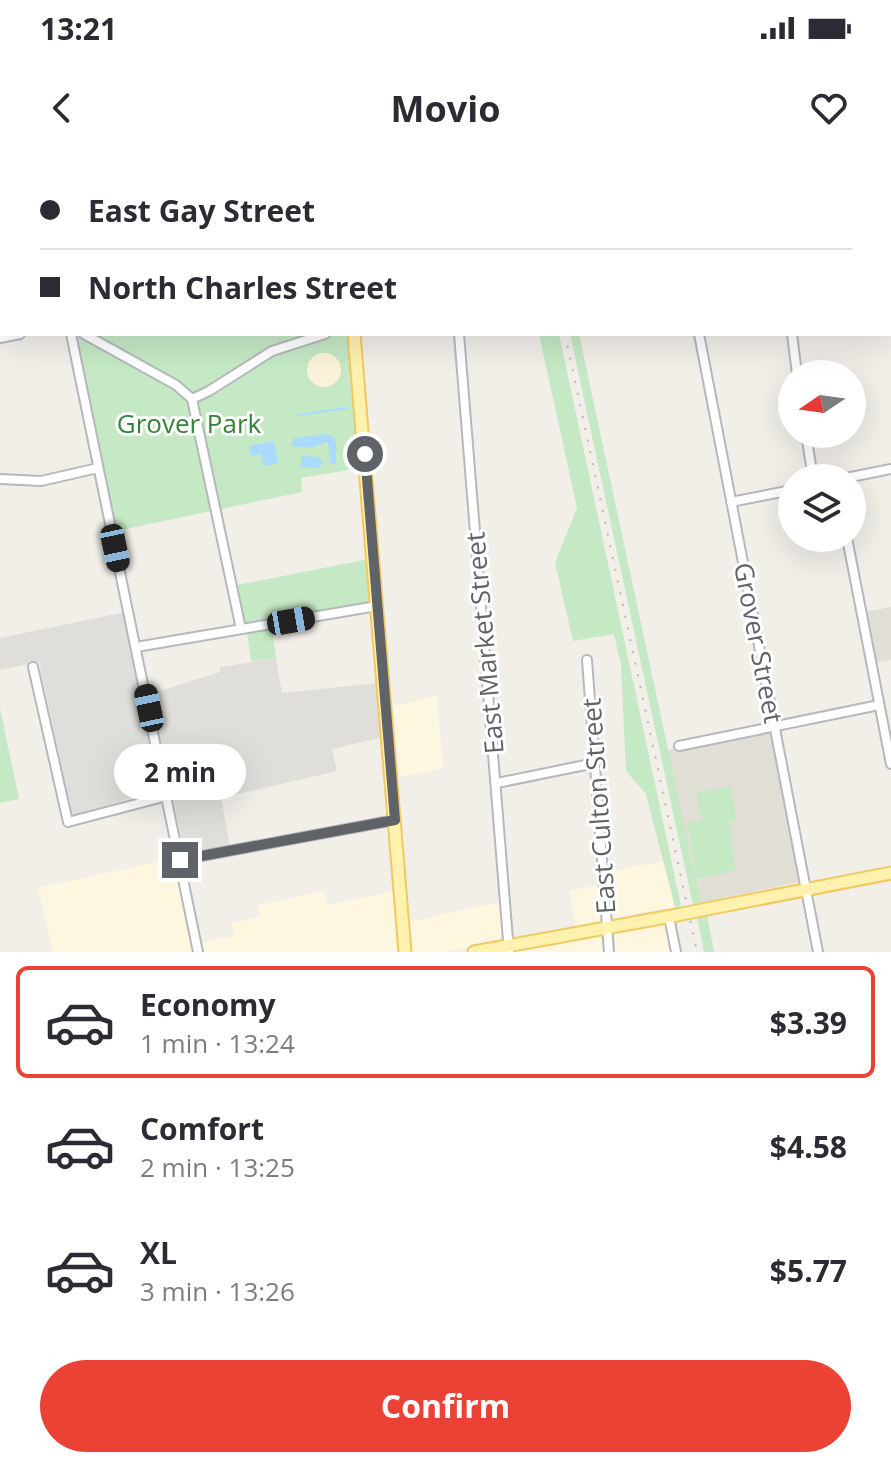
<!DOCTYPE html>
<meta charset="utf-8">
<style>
:root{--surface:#fff;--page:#f7f7f7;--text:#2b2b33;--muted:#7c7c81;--line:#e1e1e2;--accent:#ea4335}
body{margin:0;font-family:"Open Sans",sans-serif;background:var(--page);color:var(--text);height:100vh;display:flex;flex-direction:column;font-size:30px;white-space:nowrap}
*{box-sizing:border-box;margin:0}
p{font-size:26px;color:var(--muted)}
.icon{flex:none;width:44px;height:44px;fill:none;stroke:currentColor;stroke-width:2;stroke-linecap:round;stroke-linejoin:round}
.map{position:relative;height:792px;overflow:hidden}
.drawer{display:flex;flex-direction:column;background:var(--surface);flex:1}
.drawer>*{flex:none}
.hud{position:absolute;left:0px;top:0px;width:892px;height:176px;box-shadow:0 8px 32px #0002;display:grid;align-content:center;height:176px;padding:0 40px;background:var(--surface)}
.needle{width:52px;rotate:257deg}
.tools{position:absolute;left:778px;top:200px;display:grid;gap:16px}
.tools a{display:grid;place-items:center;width:88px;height:88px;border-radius:50%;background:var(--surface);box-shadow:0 8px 32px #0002;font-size:40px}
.end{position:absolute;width:36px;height:36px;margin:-18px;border:10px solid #5f6368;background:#fff;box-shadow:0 0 0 4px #fff}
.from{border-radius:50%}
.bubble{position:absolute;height:56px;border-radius:28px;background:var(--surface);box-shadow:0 8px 32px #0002;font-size:26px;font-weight:700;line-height:56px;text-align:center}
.car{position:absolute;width:24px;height:48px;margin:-24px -12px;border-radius:10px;box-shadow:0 0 6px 2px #0007;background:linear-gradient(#222 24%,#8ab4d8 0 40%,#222 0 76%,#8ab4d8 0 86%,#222 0)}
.hud b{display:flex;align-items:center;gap:28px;height:76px;font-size:30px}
.hud b+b{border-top:2px solid var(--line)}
.hud i{width:20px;height:20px;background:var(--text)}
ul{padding:14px 0 0;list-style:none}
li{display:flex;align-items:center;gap:24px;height:112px;margin:0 16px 12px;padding:0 24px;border:4px solid transparent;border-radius:12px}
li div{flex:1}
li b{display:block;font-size:30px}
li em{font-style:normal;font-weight:700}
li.current{border-color:var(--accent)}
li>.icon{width:72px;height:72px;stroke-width:1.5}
.action{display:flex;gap:16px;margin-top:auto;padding:16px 40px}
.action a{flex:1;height:92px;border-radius:48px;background:var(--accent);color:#fff;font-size:32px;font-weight:700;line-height:92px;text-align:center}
.status{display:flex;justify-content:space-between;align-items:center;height:56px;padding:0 40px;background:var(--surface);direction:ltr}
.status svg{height:22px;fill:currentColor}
header{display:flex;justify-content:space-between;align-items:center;height:104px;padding:0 40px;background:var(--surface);font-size:36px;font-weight:700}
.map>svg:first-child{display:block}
</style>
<div class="status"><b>13:21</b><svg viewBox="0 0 49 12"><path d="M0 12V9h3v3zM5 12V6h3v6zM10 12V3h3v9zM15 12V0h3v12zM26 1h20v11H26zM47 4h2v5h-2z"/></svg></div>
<header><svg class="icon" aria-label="back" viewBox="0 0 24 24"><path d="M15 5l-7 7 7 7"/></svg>Movio<svg class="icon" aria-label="heart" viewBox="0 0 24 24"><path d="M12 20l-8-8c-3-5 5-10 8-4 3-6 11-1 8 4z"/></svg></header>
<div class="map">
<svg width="891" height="792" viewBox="0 0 891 792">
<rect width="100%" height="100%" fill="#f1efe8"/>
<!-- commercial -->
<path fill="#fef7e0" d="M437,536L443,608L400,617L393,546Z
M175,698L194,792H53L38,728Z
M665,701L675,747L611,757L607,712Z
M604,724L603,762L576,767L569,731Z
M324,731L328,745L396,731L401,792H204L202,782L234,776L232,763L260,757L258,745Z
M503,741L505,780L443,792H412L410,762Z
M665,762L672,792H615V771Z
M603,774L606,792H514L516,790Z"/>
<!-- industrial -->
<path fill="#e0deda" d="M125,452L161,629L72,656L39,502L0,510V478Z
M276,498L282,533L378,523L383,577L332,589L337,611L221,638L230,687L185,695L150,534L220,512V507Z"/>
<!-- education -->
<path fill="#e1ded6" d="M891,447V500L875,503L865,452Z
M771,571L799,722L701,743L667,590Z"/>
<!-- green -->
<path fill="#c5e8c5" d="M71,174H354L361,308L301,318L302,332L116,371Z
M539,174H559L681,746L675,747L646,634L626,611L621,506L614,474L573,481L555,403L577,348Z
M570,174H579L701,743L693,745Z
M369,399L371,442L248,465L243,460L237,425Z
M272,467L276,498L251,501L247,472Z
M0,548L19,639L0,643Z
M730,626L737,660L730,662L735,711L698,719L687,663L702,660L696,633Z
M707,755L714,792H704L697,757Z"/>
<!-- sand -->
<path fill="#fbf3d9" d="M307 210a17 17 0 1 1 34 0a17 17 0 1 1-34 0Z"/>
<!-- water -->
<path fill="#aadaff" d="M328,274L336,280V305L330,303L328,282L311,288L291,286L294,278Z
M274,281L278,303L264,306L261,294L251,296L249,286Z
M301,296L318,297L323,303L319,308L301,307Z"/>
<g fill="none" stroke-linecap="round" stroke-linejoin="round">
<!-- stream -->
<path stroke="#aadaff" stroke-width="2" d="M0,68L2,70
M298,255L347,248"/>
<defs>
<path id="minor" d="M445,0V2
M663,0V2
M761,0V2
M405,2L415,0
M71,174L198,792
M84,174L176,225L192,239L241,469
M459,174L509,792
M699,174L818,792
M792,174L797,214
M0,178L20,174
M192,239L209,231L272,191L325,174
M806,274L813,318
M846,318L891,309
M0,319L41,321L98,308
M731,342L792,330
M847,378L891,604
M136,487L377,446
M587,500L609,792
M33,507L68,662L167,636
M679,586L879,545
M497,623L595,603
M180,700L395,660
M669,757L676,792"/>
<path id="major" d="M341,0V2
M354,174L405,792
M707,749L891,713
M474,792L677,755"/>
</defs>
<!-- minor casing -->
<use href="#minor" stroke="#b5b8bc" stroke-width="12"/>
<!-- major casing -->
<use href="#major" stroke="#f2c960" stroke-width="15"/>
<!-- minor -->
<use href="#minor" stroke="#fff" stroke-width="8"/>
<!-- major -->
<use href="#major" stroke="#fff2af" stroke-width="11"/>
<!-- rail -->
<path stroke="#b6b7b8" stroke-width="2" stroke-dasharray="2 10" stroke-linecap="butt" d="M527,0L528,2
M565,174L697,792"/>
<defs>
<path id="major-bridge" d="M677,755L707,749"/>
</defs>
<!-- major-bridge casing -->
<use href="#major-bridge" stroke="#f2c960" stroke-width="15" stroke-linecap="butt"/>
<!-- major-bridge -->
<use href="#major-bridge" stroke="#fff2af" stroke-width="11"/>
</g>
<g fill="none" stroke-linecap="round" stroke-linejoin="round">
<!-- route -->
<path stroke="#5f6368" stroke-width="10" d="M180,700L395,660L365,294"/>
</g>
<g text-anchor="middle" stroke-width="6" stroke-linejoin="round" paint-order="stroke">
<!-- park labels -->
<g font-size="26" fill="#348238" stroke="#fff">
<text x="189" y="273">Grover Park</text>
</g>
<!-- street labels -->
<g font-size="26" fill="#5f6368" stroke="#fff">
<text transform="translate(485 483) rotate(-95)" y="9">East Market Street</text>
<text transform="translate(758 483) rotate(79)" y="9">Grover Street</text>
<text transform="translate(599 646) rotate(-94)" y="9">East Culton Street</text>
</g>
</g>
</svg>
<div class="tools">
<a><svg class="needle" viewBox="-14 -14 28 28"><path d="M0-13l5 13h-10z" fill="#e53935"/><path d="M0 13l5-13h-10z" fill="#7c7c81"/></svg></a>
<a><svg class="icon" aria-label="layers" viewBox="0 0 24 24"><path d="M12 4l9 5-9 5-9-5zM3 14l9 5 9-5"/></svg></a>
</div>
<i class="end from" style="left:365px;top:294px"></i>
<i class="end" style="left:180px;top:700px"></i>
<div class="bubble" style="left:114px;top:584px;width:132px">2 min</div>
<i class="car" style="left:115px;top:388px;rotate:168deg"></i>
<i class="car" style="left:291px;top:461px;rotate:80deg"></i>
<i class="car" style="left:149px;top:548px;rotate:348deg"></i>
<div class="hud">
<b><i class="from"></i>East Gay Street</b>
<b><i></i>North Charles Street</b>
</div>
</div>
<section class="drawer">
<ul>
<li class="current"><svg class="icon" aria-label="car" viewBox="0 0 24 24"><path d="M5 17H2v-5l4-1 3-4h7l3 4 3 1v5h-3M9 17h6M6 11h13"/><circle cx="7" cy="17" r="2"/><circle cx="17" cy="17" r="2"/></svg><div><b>Economy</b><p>1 min · 13:24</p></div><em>$3.39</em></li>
<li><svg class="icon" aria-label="car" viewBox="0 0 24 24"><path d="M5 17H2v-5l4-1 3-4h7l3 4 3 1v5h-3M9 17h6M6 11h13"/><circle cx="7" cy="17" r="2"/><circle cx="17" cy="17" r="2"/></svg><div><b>Comfort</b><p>2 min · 13:25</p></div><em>$4.58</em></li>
<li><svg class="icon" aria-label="car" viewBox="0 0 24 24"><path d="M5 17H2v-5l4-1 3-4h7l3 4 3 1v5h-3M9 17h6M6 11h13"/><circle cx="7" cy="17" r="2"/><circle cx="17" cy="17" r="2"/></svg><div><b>XL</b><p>3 min · 13:26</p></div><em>$5.77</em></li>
</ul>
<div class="action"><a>Confirm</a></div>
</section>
